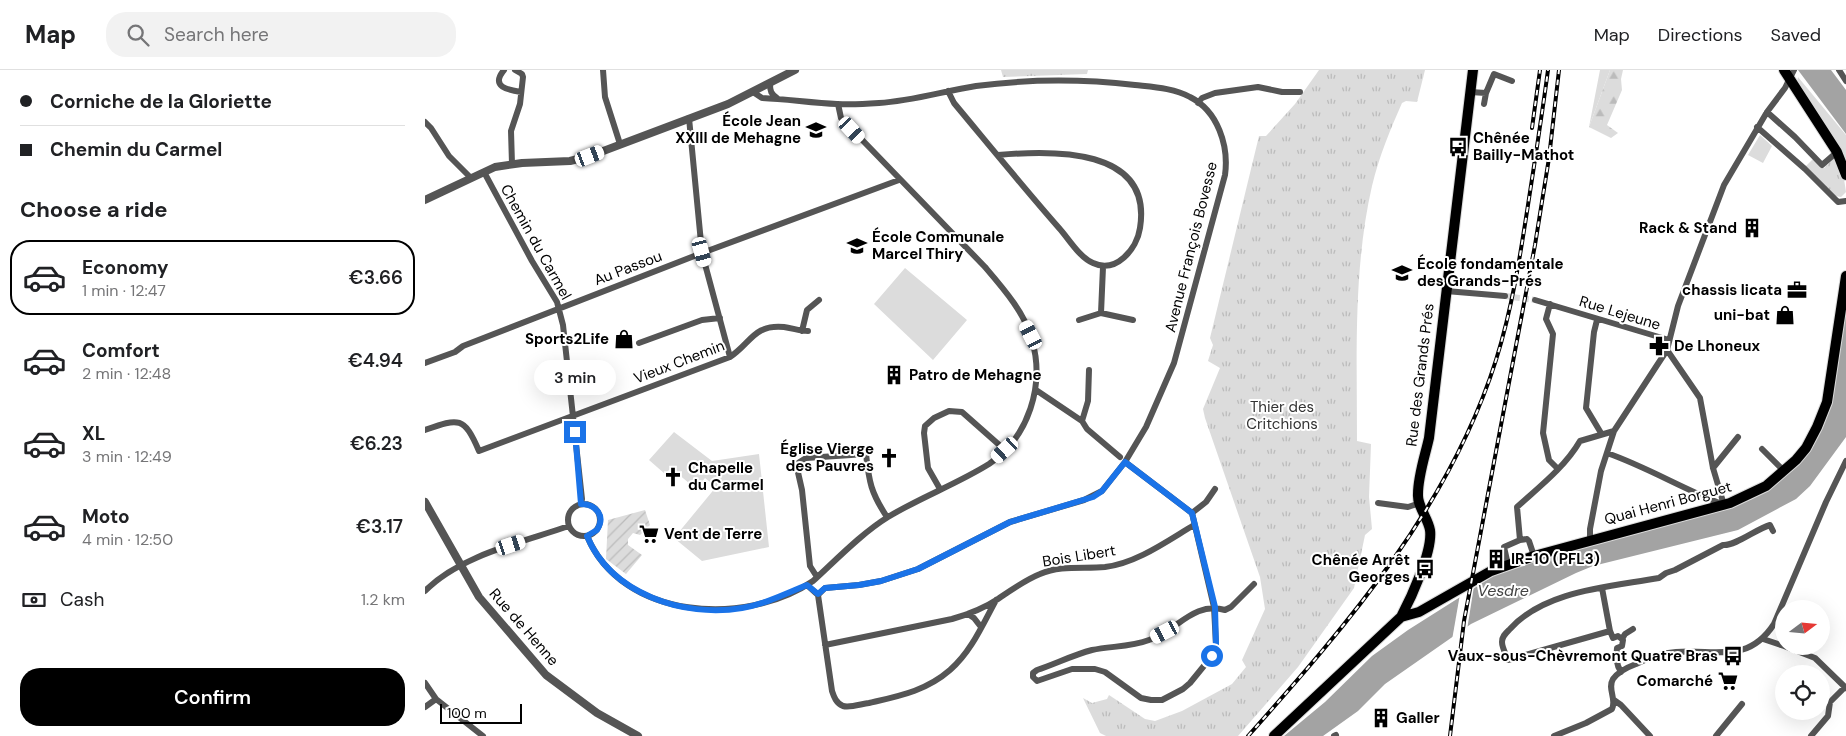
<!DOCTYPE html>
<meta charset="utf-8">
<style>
:root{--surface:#fff;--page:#f2f2f2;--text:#202124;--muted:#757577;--line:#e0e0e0;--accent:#000}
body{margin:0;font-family:"DM Sans",sans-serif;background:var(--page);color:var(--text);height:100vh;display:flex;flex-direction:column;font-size:19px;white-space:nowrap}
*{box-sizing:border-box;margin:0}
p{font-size:16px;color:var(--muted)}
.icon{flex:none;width:28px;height:28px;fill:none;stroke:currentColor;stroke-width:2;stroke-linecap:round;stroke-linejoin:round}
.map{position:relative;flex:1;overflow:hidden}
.sheet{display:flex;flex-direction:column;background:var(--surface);width:425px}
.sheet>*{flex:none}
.guide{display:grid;align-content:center;height:110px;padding:0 20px;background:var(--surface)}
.needle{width:32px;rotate:74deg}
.fabs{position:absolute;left:1350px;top:530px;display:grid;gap:10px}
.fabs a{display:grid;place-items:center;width:55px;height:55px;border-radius:50%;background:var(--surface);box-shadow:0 5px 20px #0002;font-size:25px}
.scale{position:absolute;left:15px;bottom:12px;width:82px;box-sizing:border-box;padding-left:5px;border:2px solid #000;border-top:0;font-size:14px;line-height:18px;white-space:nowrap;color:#000;-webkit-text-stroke:4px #fff;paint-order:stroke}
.end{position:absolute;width:22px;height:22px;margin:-11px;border:6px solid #1a73e8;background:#fff;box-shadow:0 0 0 2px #fff}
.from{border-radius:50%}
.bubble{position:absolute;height:35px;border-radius:18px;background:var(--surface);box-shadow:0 5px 20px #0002;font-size:16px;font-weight:600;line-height:35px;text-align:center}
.car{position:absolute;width:15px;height:30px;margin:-15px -8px;border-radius:6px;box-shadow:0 0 4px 1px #0007;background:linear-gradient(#fff 24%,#345 0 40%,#fff 0 76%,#345 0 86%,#fff 0)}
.guide b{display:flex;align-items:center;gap:18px;height:48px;font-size:19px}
.guide b+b{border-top:1px solid var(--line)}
.guide i{width:12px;height:12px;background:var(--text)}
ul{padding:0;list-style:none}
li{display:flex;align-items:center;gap:15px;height:75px;margin:0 10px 8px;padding:0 10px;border:2px solid transparent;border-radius:20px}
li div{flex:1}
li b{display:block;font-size:19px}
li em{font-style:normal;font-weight:600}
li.selected{border-color:var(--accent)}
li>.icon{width:45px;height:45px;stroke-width:1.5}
h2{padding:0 20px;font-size:22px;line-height:60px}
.pay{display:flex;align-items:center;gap:12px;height:55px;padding:0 20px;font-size:19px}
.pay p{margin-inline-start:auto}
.action{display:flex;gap:10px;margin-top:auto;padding:10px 20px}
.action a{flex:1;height:58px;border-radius:20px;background:var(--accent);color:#fff;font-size:20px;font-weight:600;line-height:58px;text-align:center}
header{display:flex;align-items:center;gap:30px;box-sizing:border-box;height:70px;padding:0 25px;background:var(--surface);border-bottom:1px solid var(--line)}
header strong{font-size:24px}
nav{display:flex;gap:28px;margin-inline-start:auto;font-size:18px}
.search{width:350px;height:45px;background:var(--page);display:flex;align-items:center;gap:12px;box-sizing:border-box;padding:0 18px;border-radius:20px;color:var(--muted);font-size:19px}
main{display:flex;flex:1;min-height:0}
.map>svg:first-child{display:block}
</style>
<header>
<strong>Map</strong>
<div class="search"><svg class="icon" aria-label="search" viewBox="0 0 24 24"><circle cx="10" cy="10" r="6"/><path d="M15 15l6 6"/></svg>Search here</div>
<nav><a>Map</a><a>Directions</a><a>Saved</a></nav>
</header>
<main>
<section class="sheet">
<div class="guide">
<b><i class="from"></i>Corniche de la Gloriette</b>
<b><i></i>Chemin du Carmel</b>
</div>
<h2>Choose a ride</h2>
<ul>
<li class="selected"><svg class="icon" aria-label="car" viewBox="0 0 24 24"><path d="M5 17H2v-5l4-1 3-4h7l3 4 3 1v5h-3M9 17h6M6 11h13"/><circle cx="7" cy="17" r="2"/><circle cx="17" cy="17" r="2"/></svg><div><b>Economy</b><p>1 min · 12:47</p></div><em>€3.66</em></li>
<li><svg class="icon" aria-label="car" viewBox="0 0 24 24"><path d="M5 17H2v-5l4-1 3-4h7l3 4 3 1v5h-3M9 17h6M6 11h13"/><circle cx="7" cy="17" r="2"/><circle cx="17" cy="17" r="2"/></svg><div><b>Comfort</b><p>2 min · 12:48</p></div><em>€4.94</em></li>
<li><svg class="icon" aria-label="car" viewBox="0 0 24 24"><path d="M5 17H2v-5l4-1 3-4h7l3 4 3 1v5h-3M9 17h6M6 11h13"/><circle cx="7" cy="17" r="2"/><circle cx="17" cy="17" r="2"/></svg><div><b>XL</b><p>3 min · 12:49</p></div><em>€6.23</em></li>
<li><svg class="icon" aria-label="car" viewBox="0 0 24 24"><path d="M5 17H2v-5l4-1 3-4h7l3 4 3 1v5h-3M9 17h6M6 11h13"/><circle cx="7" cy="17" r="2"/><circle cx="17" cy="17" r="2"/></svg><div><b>Moto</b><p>4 min · 12:50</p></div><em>€3.17</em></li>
</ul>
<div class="pay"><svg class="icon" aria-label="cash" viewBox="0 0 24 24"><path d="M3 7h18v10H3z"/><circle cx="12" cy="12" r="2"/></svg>Cash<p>1.2 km</p></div>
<div class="action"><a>Confirm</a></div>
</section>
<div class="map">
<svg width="1421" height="666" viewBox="0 0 1421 666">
<defs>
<pattern id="forest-firs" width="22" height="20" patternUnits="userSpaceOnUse" patternTransform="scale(1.25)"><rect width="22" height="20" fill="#dcdcdc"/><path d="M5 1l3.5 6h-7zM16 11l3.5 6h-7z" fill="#bbb"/></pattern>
<pattern id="park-tufts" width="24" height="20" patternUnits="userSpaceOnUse" patternTransform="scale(1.25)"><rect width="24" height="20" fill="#dcdcdc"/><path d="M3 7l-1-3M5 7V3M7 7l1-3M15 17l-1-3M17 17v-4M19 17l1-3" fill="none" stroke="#bbb"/></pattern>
<pattern id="garden-furrows" width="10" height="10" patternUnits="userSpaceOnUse" patternTransform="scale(1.25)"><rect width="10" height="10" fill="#dcdcdc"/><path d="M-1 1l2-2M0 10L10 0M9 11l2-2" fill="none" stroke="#bbb"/></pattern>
</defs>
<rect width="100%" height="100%" fill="#fff"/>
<!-- grass -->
<path fill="#dcdcdc" d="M1175,0H1185L1164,57Z
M1373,7L1421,65V92L1405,61L1372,12Z
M1335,65L1347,76L1338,93L1323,85Z
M480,198L542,250L508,290L449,234Z
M249,362L287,391L334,384L344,477L277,491L249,468L291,417L280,408L271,419L246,398L240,404L224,390Z"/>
<!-- forest -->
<path fill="url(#forest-firs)" d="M1185,0H1198L1196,9L1197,20L1182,55L1193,63L1186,68L1164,57Z"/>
<!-- park -->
<path fill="url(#park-tufts)" d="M576,0H663L662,4L578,7Z
M894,0H1000L992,32L981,31L977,33C965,60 954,87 947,116C928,199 932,286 932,371L946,374L944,427L947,459L940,465L929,518L873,597L813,666H681L675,663L658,628L667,633L682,629L684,625L720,649L730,651L757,641L807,614L821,597L817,590L840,539L835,507L780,348L778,339L795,298L783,291L788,275L785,268L834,66H841L870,34Z
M1410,87L1419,109L1421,122L1416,127L1410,126L1381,96L1389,88L1399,98Z"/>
<!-- garden -->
<path fill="url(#garden-furrows)" d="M220,440L225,455L215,465L208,463L203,469V475L217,485L201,504L181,489L183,450Z"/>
<!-- water -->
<path fill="#a3a3a3" d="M1373,0H1406L1421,20V64Z
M1421,241V367L1385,416L1371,429L1313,460L1168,496L1151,503L1046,554L960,614L933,641L898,666H859L900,632L947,586L983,560L1070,505L1118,487L1301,439L1327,429L1343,420L1371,395L1409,314Z"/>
<!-- pier -->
<path fill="#fff" d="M1049,516L1042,560L1027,570L1035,524Z"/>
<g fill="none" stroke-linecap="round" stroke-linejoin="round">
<!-- minor-tunnel -->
<path stroke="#d9d9d9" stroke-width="6" stroke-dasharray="6 3" stroke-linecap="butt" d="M1080,226L1110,230"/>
<defs>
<path id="primary" d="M1359,0L1412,82L1421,105
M976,547C986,528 1008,481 1005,460C1003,448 992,436 993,424C993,406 1000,386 1004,368L1048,0
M849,666L976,547L994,542L1066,501L1109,486L1305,433L1341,416L1371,390L1381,378L1392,357L1402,332L1421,206"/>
</defs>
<!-- primary casing -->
<use href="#primary" stroke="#dbdbdb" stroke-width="12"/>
<!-- minor -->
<path stroke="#555" stroke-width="6" d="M79,0C65,17 83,20 96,22
M178,0L180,27L195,74
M1414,0L1421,11
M345,14C345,21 346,24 352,28
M523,21L529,33C564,75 598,117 634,158C644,169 654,187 668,193C691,204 712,179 715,158C728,77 627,80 573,85
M328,22L337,28C362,29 387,33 412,34C426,35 441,34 454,33C487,31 519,21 551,16C604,9 657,9 710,15C728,17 749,18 765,27C793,41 804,76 800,105L749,293L721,357L700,392L677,421L659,430L585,452L493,499L456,511L434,515L400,518L393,525L382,515
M1045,22L1061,23L1069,4L1087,11
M773,33L777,28L790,23L833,17L857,22H875
M1059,34L1061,23
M1342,42L1370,67L1397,95L1412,82
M264,48L277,183L305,287
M0,52L6,58L24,86L45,107
M1332,57L1380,99L1413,132L1421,131
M87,94L86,61L95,34L98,7L97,4L90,0
M59,102L107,191L132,232L138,255L157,429L156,434
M1021,221L1080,226
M1110,230L1244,270
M1125,234L1121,249L1128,264L1118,363L1124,390L1133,399
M676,243L678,197
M654,250L676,243L708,250
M1172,250L1169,262L1161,338L1176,363
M377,261L382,240L394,230
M214,273L277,250L295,248
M1242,280L1275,328L1288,398L1299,435
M0,293L30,282L38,276L277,183L474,110
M611,320L657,351L663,331L664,300
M657,351L662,359L695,387
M0,360C34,348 39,346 54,381L305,287C326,273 329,254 359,257C367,258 375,261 383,261
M1337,379L1359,401
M1182,383C1222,397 1258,419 1297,434
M700,392L767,443L789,537L791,575L787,586L765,613L758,619L737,630H726L716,628L680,602L670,599H647L612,611L608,607V603L612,600C630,594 648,585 667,580C686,576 706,577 724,570C752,561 768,531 800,540L806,537L829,514
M1288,398L1313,367
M515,419L503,398L499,363L500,356L509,348L524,341L537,342L580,380
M953,433L983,437L995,433
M143 450a16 16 0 1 1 32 0a16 16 0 1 1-32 0Z
M767,443L781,432L790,419
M162,466C197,550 321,557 388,511C411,490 437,463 463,447C496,427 532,414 564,394C604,367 620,315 607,270C600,243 578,218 560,197L416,48L413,34
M1165,470V459L1176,401L1189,361L1242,280L1253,236L1299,115L1342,42L1360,18L1369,0
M1109,486L1104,471L1102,469L1095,470L1092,437C1114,417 1140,397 1155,371L1189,361
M1083,495L1079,477L1095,470
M392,507L385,496L377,420L372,398L373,393L381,388L441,384C444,412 446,423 462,447
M1177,518L1185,561L1188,568
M0,521C35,485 98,472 144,456
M393,525L407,621C409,627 411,633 418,636C425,638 436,634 444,633C474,626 501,621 525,600C546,582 558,554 571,530
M543,544L549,548L556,557
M1185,561L1083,590C1081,584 1077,578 1077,572C1077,566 1081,563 1085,559C1120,520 1185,517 1234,508L1241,503L1250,500L1298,475C1311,476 1331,459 1345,455L1348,461
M1188,568L1193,566L1198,570L1197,576L1192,578C1191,588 1191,594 1196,602
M1197,569L1200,564L1208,559
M1338,569L1359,576
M400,575L527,549C541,545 561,537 573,529C586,520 600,510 615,504C636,495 658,499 680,497C712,493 742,471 769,455
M1359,576L1390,588L1421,618
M0,613L11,629L58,666
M1189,630L1196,635L1225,666
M0,637L11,629
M909,666L911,665
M1129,666L1161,653L1187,639C1192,629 1182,619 1188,609C1193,602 1203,597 1211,594C1223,588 1238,583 1251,582C1291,579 1323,594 1349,554L1401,432L1421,391
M1291,666L1317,634
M1386,666L1403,646L1405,632L1420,617"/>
<!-- tertiary -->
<path stroke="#555" stroke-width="8" d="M0,130L70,97L97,93L145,91L165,86L303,34L370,0
M0,432L54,527L121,605L172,643L213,666"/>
<!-- primary -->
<use href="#primary" stroke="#000" stroke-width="10"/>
<defs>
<path id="rail" d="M1107,58L1115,0
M823,666C923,554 1025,436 1071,290C1087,239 1095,187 1103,135C1110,90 1117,45 1123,0
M1025,666L1039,551L1110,175L1124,88L1134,0"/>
</defs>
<!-- rail casing -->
<use href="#rail" stroke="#000" stroke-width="4"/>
<!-- rail -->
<use href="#rail" stroke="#fff" stroke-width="2" stroke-dasharray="5.5" stroke-linecap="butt"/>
</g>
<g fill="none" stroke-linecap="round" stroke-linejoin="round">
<!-- route -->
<path stroke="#1a73e8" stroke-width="6" d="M150,362L156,434C171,434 181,446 172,460L162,466C186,524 259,548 317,538C340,534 360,524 382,515L393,524L400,518L434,515L456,511L493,499L585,452L668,427L677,421L700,392L767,443L790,537L791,575L787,586"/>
</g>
<!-- icons -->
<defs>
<symbol id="school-bare" viewBox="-9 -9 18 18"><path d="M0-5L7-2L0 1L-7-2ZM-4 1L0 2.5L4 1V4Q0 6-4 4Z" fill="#000" stroke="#fff" stroke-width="2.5" paint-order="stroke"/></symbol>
<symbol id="bus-bare" viewBox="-9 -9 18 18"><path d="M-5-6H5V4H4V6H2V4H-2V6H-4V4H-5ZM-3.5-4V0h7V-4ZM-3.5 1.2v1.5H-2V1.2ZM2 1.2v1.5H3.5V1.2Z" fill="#000" stroke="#fff" stroke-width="2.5" paint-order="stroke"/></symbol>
<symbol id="building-bare" viewBox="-9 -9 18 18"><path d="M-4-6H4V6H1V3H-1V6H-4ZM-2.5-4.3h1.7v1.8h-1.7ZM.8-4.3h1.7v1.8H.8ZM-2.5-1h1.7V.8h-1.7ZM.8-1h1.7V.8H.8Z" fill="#000" stroke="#fff" stroke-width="2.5" paint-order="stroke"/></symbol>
<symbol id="office-bare" viewBox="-9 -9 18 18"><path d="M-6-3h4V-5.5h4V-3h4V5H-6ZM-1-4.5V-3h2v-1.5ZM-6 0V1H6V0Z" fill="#000" stroke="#fff" stroke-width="2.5" paint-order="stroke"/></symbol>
<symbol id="shop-bare" viewBox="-9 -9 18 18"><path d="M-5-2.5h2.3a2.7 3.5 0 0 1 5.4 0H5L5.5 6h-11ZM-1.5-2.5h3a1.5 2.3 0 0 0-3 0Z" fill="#000" stroke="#fff" stroke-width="2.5" paint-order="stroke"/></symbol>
<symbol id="pharmacy-bare" viewBox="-9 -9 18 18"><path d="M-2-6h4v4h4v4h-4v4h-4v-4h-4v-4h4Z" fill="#000" stroke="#fff" stroke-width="2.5" paint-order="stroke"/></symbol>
<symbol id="church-bare" viewBox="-9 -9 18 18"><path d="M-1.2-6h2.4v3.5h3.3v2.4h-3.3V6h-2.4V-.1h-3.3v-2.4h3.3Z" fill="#000" stroke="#fff" stroke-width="2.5" paint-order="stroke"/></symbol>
<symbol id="supermarket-bare" viewBox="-9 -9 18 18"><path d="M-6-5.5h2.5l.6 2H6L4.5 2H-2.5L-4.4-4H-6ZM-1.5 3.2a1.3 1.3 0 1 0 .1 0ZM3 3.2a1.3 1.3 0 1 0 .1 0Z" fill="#000" stroke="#fff" stroke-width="2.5" paint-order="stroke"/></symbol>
</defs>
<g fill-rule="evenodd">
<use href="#school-bare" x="377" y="46" width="28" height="28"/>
<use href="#bus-bare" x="1019" y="63" width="28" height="28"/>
<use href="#building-bare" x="1313" y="144" width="28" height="28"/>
<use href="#school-bare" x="418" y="162" width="28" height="28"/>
<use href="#school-bare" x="963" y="189" width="28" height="28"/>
<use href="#office-bare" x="1358" y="206" width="28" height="28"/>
<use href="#shop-bare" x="1346" y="231" width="28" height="28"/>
<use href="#shop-bare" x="185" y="255" width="28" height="28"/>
<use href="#pharmacy-bare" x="1220" y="262" width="28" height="28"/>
<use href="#building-bare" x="455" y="291" width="28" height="28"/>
<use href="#church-bare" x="450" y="374" width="28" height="28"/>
<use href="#church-bare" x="234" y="393" width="28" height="28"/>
<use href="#supermarket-bare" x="210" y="450" width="28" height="28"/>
<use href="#building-bare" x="1057" y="475" width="28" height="28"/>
<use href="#bus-bare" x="986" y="485" width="28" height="28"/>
<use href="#bus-bare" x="1294" y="572" width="28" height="28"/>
<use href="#supermarket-bare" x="1289" y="597" width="28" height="28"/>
<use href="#building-bare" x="942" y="634" width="28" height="28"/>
</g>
<g text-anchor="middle" stroke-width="4" stroke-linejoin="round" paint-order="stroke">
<!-- poi labels -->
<g font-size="15" font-weight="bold" fill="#000" stroke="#fff" text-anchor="end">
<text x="376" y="56">École Jean<tspan x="376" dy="17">XXIII de Mehagne</tspan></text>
<text x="1048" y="73" text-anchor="start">Chênée<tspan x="1048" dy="17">Bailly-Mathot</tspan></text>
<text x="1312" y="163">Rack &amp; Stand</text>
<text x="447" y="172" text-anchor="start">École Communale<tspan x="447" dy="17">Marcel Thiry</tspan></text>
<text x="992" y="199" text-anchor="start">École fondamentale<tspan x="992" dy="17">des Grands-Prés</tspan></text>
<text x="1357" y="225">chassis licata</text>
<text x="1345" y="250">uni-bat</text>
<text x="184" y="274">Sports2Life</text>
<text x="1249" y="281" text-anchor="start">De Lhoneux</text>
<text x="484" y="310" text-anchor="start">Patro de Mehagne</text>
<text x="449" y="384">Église Vierge<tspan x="449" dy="17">des Pauvres</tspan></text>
<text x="263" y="403" text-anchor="start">Chapelle<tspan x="263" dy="17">du Carmel</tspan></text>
<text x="239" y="469" text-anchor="start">Vent de Terre</text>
<text x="1086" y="494" text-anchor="start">IR-10 (PFL3)</text>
<text x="985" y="495">Chênée Arrêt<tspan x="985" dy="17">Georges</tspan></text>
<text x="1293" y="591">Vaux-sous-Chèvremont Quatre Bras</text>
<text x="1288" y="616">Comarché</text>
<text x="971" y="653" text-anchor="start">Galler</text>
</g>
<!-- street labels -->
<g font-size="15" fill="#000" stroke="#fff">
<text transform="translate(111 172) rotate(61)" y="5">Chemin du Carmel</text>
<text transform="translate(766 177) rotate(-76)" y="5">Avenue François Bovesse</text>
<text transform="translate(203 198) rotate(-21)" y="5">Au Passou</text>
<text transform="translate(1195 243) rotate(17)" y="5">Rue Lejeune</text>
<text transform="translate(254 292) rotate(-21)" y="5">Vieux Chemin</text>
<text transform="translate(995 305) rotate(-83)" y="5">Rue des Grands Prés</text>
<text transform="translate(1243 433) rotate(-15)" y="5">Quai Henri Borguet</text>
<text transform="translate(654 486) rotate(-9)" y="5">Bois Libert</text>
<text transform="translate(99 557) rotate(49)" y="5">Rue de Henne</text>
</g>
<!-- park labels -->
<g font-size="15" fill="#333" stroke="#fff">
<text x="857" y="342">Thier des<tspan x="857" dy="17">Critchions</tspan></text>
</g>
<!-- water labels -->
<g font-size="16" font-style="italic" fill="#444" stroke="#fff">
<text x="1078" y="526">Vesdre</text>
</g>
</g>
</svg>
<div class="fabs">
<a><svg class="needle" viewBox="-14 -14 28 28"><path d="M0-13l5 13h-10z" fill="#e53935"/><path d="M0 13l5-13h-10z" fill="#757577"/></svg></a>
<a><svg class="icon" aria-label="locate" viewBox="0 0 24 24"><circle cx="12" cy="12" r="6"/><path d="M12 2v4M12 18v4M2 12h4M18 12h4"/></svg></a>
</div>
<div class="scale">100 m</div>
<i class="end from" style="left:787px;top:586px"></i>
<i class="end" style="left:150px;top:362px"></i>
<div class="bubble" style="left:109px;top:290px;width:82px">3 min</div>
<i class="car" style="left:427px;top:60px;rotate:137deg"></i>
<i class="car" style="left:165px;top:86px;rotate:69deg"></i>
<i class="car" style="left:277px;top:182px;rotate:165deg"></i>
<i class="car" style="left:606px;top:265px;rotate:333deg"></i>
<i class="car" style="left:580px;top:380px;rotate:228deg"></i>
<i class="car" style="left:86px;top:475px;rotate:72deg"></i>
<i class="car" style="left:740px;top:562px;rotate:243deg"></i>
</div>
</main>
